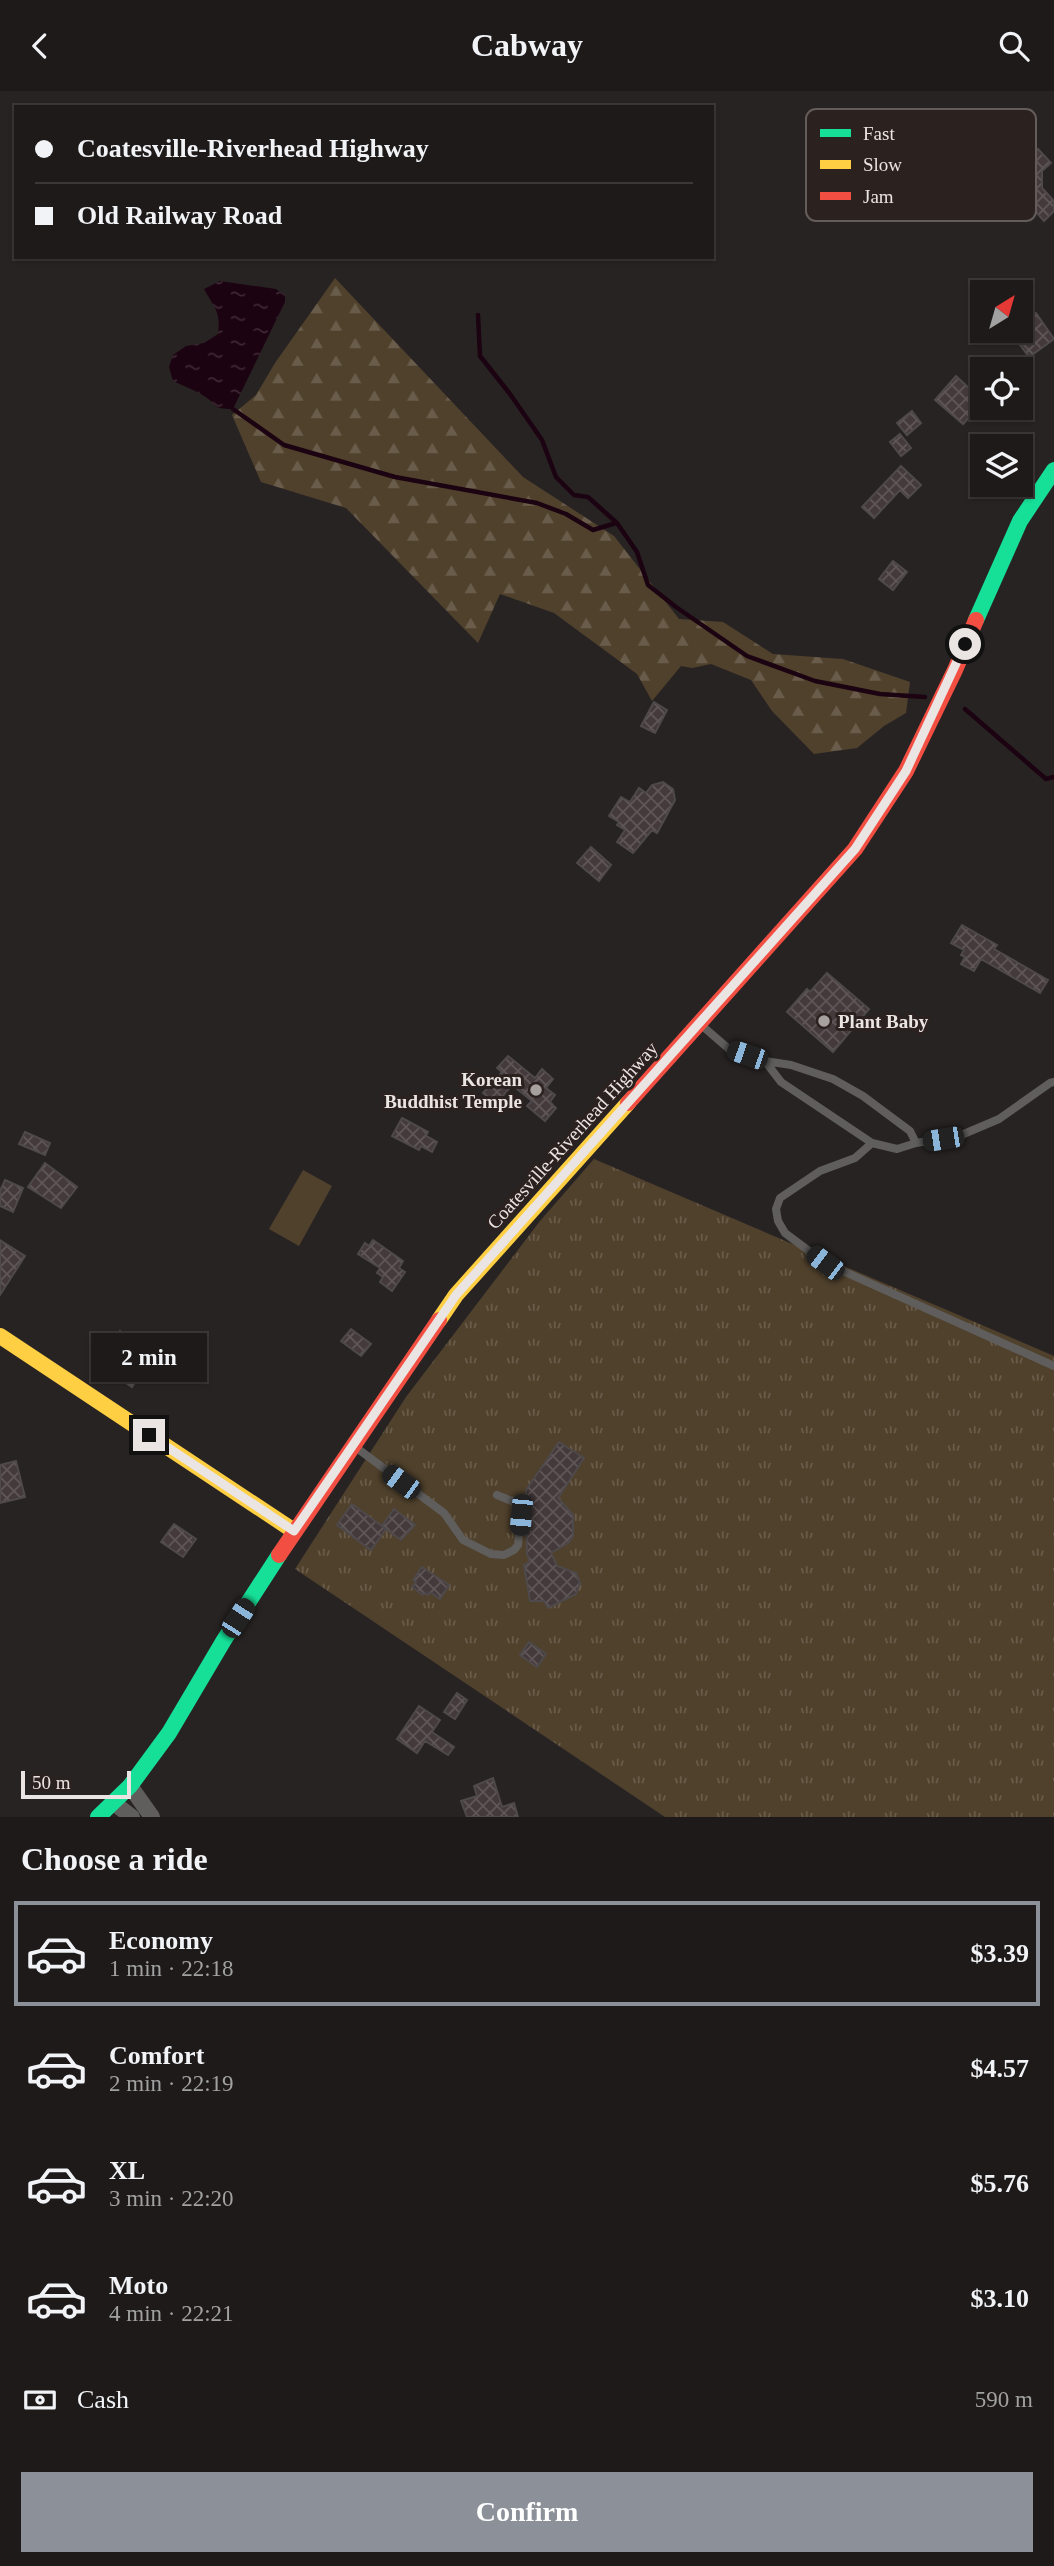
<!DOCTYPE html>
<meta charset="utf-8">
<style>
:root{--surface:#1e1a1a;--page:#262323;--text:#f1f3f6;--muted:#a1a1a2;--line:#3c3839;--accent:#8c9099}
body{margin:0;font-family:"Times New Roman",serif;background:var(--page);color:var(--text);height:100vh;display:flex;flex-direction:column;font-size:26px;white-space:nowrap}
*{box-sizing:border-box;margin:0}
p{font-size:23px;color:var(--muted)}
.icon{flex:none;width:38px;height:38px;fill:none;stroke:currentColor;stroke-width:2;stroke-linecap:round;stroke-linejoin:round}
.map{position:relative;height:1726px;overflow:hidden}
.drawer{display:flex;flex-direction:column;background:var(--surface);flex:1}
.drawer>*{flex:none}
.top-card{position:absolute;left:14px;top:14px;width:700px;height:154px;border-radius:0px;box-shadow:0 2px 5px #0004,0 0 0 2px var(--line);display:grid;align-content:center;height:154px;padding:0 21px;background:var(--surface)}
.needle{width:46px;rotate:37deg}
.fabs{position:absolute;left:970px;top:189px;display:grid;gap:14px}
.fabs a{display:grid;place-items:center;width:63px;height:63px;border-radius:0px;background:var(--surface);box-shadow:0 2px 5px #0004,0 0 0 2px var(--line);font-size:35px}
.scale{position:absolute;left:21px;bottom:18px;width:110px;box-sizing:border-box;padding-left:7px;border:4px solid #eae4e2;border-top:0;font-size:19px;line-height:24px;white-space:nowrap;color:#eae4e2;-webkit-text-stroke:5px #2b2220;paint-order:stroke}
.end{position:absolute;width:32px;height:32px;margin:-16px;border:9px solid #eae4e2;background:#111;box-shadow:0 0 0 4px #111}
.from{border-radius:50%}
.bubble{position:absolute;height:49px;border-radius:0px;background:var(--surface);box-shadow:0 2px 5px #0004,0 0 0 2px var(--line);font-size:23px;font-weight:600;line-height:49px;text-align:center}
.car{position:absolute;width:21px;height:42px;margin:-21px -10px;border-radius:9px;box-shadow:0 0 5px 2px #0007;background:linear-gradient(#222 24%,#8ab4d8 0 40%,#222 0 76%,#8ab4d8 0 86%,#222 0)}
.top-card b{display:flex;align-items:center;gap:24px;height:66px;font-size:26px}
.top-card b+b{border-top:2px solid var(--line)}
.top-card i{width:18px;height:18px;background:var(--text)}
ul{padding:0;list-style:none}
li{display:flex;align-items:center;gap:21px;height:105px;margin:0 14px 10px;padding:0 7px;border:4px solid transparent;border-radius:0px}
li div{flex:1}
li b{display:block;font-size:26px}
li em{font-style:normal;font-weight:600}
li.selected{border-color:var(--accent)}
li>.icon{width:63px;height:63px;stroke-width:1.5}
h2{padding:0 21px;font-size:32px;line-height:84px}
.pay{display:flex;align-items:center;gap:18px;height:77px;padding:0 21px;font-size:26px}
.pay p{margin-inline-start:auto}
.action{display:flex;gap:14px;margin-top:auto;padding:14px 21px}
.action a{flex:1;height:80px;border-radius:0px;background:var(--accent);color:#fff;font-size:28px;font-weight:600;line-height:80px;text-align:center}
header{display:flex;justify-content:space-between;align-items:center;height:91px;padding:0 21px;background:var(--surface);font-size:32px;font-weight:600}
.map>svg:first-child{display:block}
</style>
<header><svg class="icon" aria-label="back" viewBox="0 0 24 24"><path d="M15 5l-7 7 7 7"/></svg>Cabway<svg class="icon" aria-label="search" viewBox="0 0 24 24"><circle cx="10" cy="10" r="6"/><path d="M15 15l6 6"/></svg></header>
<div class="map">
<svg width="1054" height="1726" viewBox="0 0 1054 1726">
<defs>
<pattern id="grass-tufts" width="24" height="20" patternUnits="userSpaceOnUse" patternTransform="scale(1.75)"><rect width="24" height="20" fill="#50412c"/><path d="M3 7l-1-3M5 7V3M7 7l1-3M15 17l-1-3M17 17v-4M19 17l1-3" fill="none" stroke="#695c4a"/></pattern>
<pattern id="forest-firs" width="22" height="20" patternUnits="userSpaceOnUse" patternTransform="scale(1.75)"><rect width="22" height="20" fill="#50412c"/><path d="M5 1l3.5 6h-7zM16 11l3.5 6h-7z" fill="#695c4a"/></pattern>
<pattern id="water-ripples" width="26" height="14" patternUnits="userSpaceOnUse" patternTransform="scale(1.75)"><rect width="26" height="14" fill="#1c0311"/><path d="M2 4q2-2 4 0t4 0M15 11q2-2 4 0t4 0" fill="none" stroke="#3d2833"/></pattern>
<pattern id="building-cross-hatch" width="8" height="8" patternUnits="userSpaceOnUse" patternTransform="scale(1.75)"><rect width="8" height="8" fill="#44393b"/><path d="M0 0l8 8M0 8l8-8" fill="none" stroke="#5f5657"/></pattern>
</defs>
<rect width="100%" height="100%" fill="#282323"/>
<!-- grass -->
<path fill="url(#grass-tufts)" d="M594,1068L1054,1265V1726H665L295,1478L406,1306L540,1130Z"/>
<!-- forest -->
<path fill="url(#forest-firs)" d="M335,187L523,386L614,445L679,528L723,531L773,563L843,568L910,591L906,622L884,635L857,657L814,663L772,620L751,589L711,573L692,577L681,575L652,610L637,583L554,522L500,503L478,552L346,417L261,391L232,324L256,304L275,272Z"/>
<!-- pitch -->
<path fill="#50412c" d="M303,1079L332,1095L299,1155L269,1138Z"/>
<!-- water -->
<path fill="url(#water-ripples)" d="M220,190L276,198L285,204V211L233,318C210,318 219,314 204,305C195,299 183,295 173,290L169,276L173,264L186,255L204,252L218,243C221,219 214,217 204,198Z"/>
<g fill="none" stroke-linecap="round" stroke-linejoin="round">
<!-- stream -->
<path stroke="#1c0311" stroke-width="4.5" d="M478,224L480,265L510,303L542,349L556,386L574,404L588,406L617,432L637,461L648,494L676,516L747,565L815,590L880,603L925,606
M233,318L284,354L395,386L537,412L566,423L593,439L616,432
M965,618L1046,688L1054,686"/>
</g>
<!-- building -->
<path fill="url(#building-cross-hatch)" stroke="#4e494a" stroke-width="2" d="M1038,58L1051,72L1042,80V97L1054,110V120L1044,130L1022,105V94H1017V79L1023,80V71Z
M1036,222L1054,248L1029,266L1010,240H1020V234Z
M956,285L971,299L974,296L982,302V312L963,333L935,309Z
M912,320L921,332L907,344L897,332Z
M900,343L911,357L901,365L890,351Z
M901,375L921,394L908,407L900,399L874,427L862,416Z
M893,470L907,481L893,499L879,488Z
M654,611L667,619L655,642L641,635Z
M663,691L673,698L675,709L657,742L652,739L633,762L617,751L625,739L617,734L619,731L609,725L621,706L630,711L639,697L646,702L652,694Z
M591,756L611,774L599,790L577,772Z
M962,834L997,854L994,858L1048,889L1040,902L981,868L974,880L961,873L965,866L961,864L964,859L951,852Z
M827,882L869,918L833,961L787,921L807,898L810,901Z
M508,965L535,987L542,978L553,988L546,997L555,1004L550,1011L556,1017L545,1030L527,1015L532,1010L512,994L496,1013L483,1002L502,981L497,977Z
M402,1027L428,1041L426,1045L437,1051L432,1061L421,1055L419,1059L392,1045Z
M25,1041L50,1052L45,1064L19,1053Z
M45,1072L77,1096L61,1117L28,1096Z
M5,1089L23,1097L13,1121L0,1115V1100Z
M0,1149L25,1165L0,1204Z
M373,1149L403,1170L399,1177L405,1181L392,1200L380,1191L383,1186L377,1182L380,1177L358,1163L365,1152L369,1155Z
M351,1238L371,1253L361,1265L341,1250Z
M120,1240L129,1247L125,1253L133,1258L130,1263L146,1273L132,1296L98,1273L108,1259L102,1255L111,1243L116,1246Z
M559,1351L584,1367L558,1407L573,1424V1445L568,1452L551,1462L557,1475L576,1482L580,1492L576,1503L548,1517L544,1510H530L524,1474L530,1471L527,1463L526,1399Z
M16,1370L25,1406L0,1412V1374Z
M352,1413L386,1438L371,1459L337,1434Z
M394,1418L415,1434L401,1449L382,1435Z
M174,1433L196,1448L183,1466L161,1451Z
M422,1476L449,1494L440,1508L430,1501L428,1504L425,1502L423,1504L412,1496L416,1491L413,1489Z
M529,1551L546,1563L537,1576L520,1564Z
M457,1602L467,1609L455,1628L444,1621Z
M419,1615L440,1629L432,1641L454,1656L448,1664L425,1650L417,1662L397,1648Z
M493,1687L502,1716L514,1712L518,1726H467L461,1710L477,1705L474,1695Z"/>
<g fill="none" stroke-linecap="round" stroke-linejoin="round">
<!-- lane -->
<path stroke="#5f5e5d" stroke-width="8" d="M700,933L729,958L765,970L791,974L833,988L863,1005L910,1040L916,1052L897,1058L872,1052L781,991L765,970
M872,1052L855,1067L820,1080L780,1107L776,1118L778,1130L785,1142L825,1172L1054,1275
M916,1052L959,1045L999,1028L1050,992L1054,991
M354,1355L444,1422L463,1449L491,1463L504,1464L514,1459L518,1454L521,1424L514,1411L497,1404"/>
<!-- street -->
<path stroke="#5f5e5d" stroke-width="16" d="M130,1695L152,1726
M114,1712L132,1726"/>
<!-- fast -->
<path stroke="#16e098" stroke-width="16" d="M976,529L1020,430L1054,379
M98,1726L130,1695L169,1642L224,1549L279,1464"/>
<!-- slow -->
<path stroke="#ffcf43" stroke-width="16" d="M439,1229L456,1204L628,1012
M0,1245L294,1440"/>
<!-- jam -->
<path stroke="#f24e42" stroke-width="16" d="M628,1012L855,758L906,680L955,579L976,529
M279,1464L439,1229"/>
</g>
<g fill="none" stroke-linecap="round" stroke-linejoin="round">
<!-- route -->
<path stroke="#eae4e2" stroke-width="9" d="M149,1344L294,1440L456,1204L855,758L906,680L965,553"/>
</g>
<!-- markers -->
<g fill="#a6a09f" stroke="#2b2220" stroke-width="2.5">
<circle cx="824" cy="930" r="7"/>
<circle cx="536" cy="999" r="7"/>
</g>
<g text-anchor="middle" stroke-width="6" stroke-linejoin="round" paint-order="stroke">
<!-- poi labels -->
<g font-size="19" font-weight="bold" fill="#eae4e2" stroke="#2b2220" text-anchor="start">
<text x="838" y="937">Plant Baby</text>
<text x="522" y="995" text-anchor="end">Korean<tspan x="522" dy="22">Buddhist Temple</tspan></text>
</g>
<!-- street labels -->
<g font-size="19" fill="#eae4e2" stroke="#2b2220">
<text transform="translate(572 1044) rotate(-48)" y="7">Coatesville-Riverhead Highway</text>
</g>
</g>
<!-- legend -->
<rect x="806" y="18" width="230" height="112" rx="10" fill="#2b2220" stroke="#645c5a" stroke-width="2"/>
<rect x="820" y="38" width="31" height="8" fill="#16e098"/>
<rect x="820" y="69" width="31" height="9" fill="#ffcf43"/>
<rect x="820" y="101" width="31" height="8" fill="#f24e42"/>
<g font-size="19" fill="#eae4e2">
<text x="863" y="49">Fast</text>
<text x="863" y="80">Slow</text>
<text x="863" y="112">Jam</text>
</g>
</svg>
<div class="fabs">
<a><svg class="needle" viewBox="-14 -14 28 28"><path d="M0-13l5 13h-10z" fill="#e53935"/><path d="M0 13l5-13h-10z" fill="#a1a1a2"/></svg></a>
<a><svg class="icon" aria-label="locate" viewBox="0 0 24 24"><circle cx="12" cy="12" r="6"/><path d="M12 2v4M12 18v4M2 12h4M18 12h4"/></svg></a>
<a><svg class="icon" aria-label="layers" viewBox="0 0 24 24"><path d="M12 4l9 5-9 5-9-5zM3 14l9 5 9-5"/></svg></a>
</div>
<div class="scale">50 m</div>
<i class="end from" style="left:965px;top:553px"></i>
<i class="end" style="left:149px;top:1344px"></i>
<div class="bubble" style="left:91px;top:1242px;width:116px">2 min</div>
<i class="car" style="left:747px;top:964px;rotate:289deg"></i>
<i class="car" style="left:943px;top:1048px;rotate:261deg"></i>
<i class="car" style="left:825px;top:1172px;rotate:307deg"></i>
<i class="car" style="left:401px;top:1391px;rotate:306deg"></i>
<i class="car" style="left:521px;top:1424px;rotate:185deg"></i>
<i class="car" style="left:238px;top:1527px;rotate:33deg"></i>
<div class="top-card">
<b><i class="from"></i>Coatesville-Riverhead Highway</b>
<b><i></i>Old Railway Road</b>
</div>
</div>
<section class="drawer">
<h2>Choose a ride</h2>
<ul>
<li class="selected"><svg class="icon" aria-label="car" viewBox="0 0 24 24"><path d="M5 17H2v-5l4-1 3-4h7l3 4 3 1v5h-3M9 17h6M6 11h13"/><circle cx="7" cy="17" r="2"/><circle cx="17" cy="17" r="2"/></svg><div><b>Economy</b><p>1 min · 22:18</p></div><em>$3.39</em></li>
<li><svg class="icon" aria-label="car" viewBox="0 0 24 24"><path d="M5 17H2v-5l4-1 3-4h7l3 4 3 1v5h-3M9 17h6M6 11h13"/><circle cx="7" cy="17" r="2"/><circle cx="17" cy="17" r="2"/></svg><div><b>Comfort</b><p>2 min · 22:19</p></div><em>$4.57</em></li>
<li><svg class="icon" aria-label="car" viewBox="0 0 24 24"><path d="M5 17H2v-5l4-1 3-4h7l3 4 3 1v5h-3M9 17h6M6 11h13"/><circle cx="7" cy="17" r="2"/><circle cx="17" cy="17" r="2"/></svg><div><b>XL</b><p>3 min · 22:20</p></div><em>$5.76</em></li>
<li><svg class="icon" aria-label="car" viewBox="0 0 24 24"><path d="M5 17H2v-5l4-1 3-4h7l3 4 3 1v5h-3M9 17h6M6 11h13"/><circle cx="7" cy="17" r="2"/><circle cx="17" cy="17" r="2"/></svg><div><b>Moto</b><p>4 min · 22:21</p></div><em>$3.10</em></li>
</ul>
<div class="pay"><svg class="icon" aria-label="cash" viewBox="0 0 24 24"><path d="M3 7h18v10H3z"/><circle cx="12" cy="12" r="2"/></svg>Cash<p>590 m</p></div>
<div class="action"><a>Confirm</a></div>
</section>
